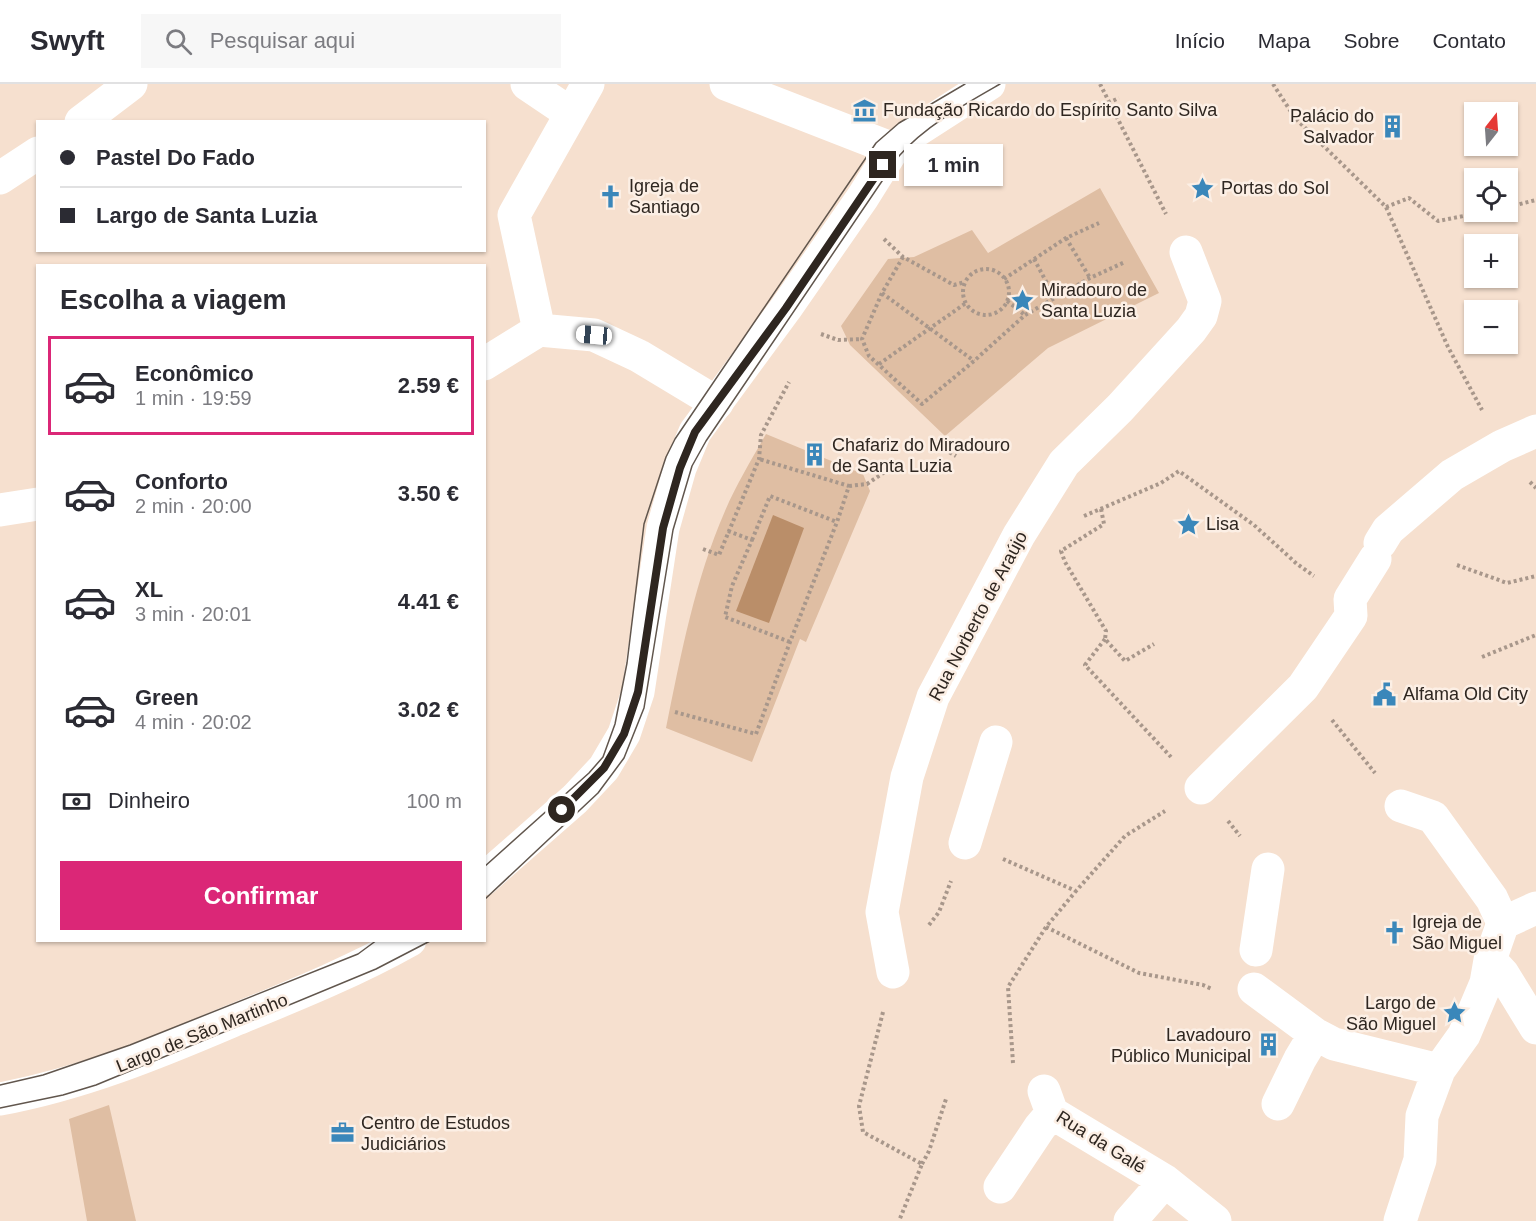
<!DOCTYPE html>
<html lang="pt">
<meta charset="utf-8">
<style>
:root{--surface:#fff;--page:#f7f7f7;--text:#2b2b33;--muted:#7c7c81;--line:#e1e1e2;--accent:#db2777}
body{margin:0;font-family:Helvetica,sans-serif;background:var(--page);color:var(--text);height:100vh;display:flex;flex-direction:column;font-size:22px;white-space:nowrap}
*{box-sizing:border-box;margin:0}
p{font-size:20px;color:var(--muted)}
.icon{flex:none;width:33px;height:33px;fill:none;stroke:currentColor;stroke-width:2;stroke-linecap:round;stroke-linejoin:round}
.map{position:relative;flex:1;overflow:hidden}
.panel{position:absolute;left:36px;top:180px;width:450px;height:678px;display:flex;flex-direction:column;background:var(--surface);border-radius:0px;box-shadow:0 2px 4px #0004}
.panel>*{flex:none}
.top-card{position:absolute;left:36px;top:36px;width:450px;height:132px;border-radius:0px;box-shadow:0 2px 4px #0004;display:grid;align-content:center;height:132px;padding:0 24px;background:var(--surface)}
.needle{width:39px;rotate:17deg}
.buttons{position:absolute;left:1464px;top:18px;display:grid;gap:12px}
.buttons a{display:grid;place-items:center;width:54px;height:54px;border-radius:0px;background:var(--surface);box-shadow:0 2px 4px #0004;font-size:30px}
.end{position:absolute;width:27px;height:27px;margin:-14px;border:8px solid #2e2620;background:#fff;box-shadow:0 0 0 3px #fff}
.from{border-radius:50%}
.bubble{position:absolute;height:42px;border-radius:0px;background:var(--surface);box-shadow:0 2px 4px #0004;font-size:20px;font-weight:600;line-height:42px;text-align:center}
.car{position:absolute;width:18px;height:36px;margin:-18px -9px;border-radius:8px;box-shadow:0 0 4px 2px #0007;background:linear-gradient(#fff 24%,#345 0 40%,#fff 0 76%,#345 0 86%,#fff 0)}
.top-card b{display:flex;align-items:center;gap:21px;height:57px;font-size:22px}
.top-card b+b{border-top:2px solid var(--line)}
.top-card i{width:15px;height:15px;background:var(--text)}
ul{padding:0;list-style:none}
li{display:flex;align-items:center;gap:18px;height:99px;margin:0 12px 9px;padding:0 12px;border:3px solid transparent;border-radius:0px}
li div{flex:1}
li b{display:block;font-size:22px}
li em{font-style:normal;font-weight:600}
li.selected{border-color:var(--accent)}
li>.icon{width:54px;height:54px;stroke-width:1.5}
h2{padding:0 24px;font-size:27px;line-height:72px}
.pay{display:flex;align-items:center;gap:15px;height:66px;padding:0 24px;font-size:22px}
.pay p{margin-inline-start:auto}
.cta{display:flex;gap:12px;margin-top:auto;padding:12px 24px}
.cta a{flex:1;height:69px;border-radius:0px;background:var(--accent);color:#fff;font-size:24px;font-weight:600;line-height:69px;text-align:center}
header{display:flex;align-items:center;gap:36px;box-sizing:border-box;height:84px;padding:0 30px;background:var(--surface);border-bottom:2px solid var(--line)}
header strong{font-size:28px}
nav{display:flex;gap:33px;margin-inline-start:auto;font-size:21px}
.search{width:420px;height:54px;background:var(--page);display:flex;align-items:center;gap:15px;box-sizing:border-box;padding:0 21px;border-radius:0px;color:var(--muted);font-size:22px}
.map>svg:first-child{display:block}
</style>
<header>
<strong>Swyft</strong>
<div class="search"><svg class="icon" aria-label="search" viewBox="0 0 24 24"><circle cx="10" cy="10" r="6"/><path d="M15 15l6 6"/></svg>Pesquisar aqui</div>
<nav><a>Início</a><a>Mapa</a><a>Sobre</a><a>Contato</a></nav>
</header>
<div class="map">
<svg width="1536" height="1137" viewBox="0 0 1536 1137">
<rect width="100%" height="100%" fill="#f6e0cf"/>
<!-- green -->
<path fill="#dfbea3" d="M1100,104L1159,209L1048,264L945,352L850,261L841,242L888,175L914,173L972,146L988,169Z
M766,350L863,390L870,407L806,558L800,555L752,678L666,644C681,570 695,496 725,427C736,401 752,375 766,350Z
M109,1021L136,1137H87L69,1035Z"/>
<!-- water -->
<path fill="#ba8e69" d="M773,431L804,444L769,539L736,527Z"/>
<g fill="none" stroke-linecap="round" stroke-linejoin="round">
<!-- path -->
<path stroke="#a8978b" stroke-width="4" stroke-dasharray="3 3" stroke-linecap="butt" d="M1100,0L1166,130
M1273,0L1295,34L1386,123L1448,263L1482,326
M1108,19L1119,14
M1386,123L1409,114L1438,137L1484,128
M1508,123L1536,116
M1066,154L1090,194
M884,155L903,173L954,201L965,198
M903,173L882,209L862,255L869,272L922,320L974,277L1025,231L1090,194L1125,178
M1034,175L1055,214
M963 208a23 23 0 1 1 46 0a23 23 0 1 1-46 0Z
M1004,195L1066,154L1099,139
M882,209L974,277
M1007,217L1025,231
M821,250L838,256L862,255
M879,280L966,219
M934,359L956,372
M1530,398L1536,404
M849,402L867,400L892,383
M1101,425L1104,440L1061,467L1065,478L1106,547L1105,555L1125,577L1154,560
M1084,432L1161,399L1179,387L1254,441L1297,480L1314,492
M728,447L752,456L732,502L725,533L790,558
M752,456L770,412L837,438
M703,465L719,471L759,375L761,351L789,298
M1457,481L1507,499L1536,492
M1105,555L1085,581L1171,673
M1482,573L1536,551
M675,628L756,650L790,558L837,438L849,402L759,375
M1332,636L1375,689
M1228,737L1240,752
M1003,775L1076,807L1125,752L1165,727
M929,841L939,828L951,797
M1046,843L1139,889L1203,901L1212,905
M883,928L859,1022L863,1048L922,1080L899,1137
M1013,979L1008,903L1046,843L1076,807
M922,1080L929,1067L946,1015"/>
<!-- street -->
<path stroke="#fff" stroke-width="33" d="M527,0L570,29
M726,0L893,65
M81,38L131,0
M0,94L38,69
M539,246L514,131L588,0
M484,280L539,246L594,251L639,272L717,319
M0,426L38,420
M1380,459L1388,446L1452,391L1502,362L1536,347
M1201,704L1303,603L1351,532L1350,515L1375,475
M1401,722L1433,733L1492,815L1503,839
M965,759L996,658
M1256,866L1268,785
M1490,876L1503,890L1536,944
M893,888L882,828L907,693L933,613L1019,451L1064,379L1120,324L1191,246L1201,232L1205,217L1186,168
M1254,905L1315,950L1334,960L1439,986
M1044,1007L1052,1029L1165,1097L1215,1137
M1278,1020L1300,975L1315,950
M1000,1103L1040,1043L1052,1029
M1130,1137L1165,1097
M1400,1137L1420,1076L1422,1032L1439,986L1464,951L1486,899L1490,876L1503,839L1536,824"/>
<!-- secondary -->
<path stroke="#fff" stroke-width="33" d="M484,795L575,715L604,684L624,650L638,608L663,444L680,384L695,348L786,224L863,113L893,65L916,47L989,0
M0,1015C81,1000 157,969 232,937C293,912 353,888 410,856"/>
<!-- tram -->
<path stroke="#61564d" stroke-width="1.5" d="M484,783L589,689L603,673L615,640L627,579L644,440L666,373L675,355L876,59L899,39L965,0
M484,816L598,709L624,674L644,624L673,446L692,382L706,357L899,72C925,42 965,20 1000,0
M0,1001L43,991L130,961L358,870L377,856
M0,1024L63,1011L96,1001L376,885L432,856"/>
</g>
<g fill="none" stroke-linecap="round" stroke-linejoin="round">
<!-- route -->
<path stroke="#2e2620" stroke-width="8" d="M562,726L604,684L624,650L638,608L663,444L680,384L695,348L786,224L883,81"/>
</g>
<!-- icons -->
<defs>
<symbol id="museum-bare" viewBox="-9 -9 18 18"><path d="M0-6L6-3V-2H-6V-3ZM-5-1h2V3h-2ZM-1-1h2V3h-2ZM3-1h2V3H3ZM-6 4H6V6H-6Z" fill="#3a87ba" stroke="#fcefe5" stroke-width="2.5" paint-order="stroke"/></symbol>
<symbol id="building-bare" viewBox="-9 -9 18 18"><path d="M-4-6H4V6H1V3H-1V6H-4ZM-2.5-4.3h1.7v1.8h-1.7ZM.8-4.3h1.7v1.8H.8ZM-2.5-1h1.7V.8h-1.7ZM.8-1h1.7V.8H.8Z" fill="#3a87ba" stroke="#fcefe5" stroke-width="2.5" paint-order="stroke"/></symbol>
<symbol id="sight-bare" viewBox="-9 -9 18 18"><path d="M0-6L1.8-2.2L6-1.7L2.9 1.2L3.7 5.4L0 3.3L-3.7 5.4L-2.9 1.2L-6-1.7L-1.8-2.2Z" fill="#3a87ba" stroke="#fcefe5" stroke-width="2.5" paint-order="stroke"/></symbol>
<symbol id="church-bare" viewBox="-9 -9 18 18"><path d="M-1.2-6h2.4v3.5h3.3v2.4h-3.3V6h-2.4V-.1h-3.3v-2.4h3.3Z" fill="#3a87ba" stroke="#fcefe5" stroke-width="2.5" paint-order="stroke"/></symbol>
<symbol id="civic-bare" viewBox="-9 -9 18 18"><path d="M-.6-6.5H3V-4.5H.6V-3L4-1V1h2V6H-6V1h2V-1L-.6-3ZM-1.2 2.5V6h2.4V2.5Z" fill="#3a87ba" stroke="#fcefe5" stroke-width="2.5" paint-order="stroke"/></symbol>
<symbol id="office-bare" viewBox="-9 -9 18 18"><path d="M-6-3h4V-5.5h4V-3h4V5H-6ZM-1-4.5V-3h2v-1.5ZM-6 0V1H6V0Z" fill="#3a87ba" stroke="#fcefe5" stroke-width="2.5" paint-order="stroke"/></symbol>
</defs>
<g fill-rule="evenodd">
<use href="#museum-bare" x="848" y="10" width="33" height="33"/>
<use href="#building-bare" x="1376" y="26" width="33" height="33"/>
<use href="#sight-bare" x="1186" y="88" width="33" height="33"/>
<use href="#church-bare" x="594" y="96" width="33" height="33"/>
<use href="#sight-bare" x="1006" y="200" width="33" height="33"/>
<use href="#building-bare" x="798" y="354" width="33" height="33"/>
<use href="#sight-bare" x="1172" y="424" width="33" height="33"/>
<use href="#civic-bare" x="1368" y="594" width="33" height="33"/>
<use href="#church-bare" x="1378" y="832" width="33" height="33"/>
<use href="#sight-bare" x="1438" y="912" width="33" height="33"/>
<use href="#building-bare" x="1252" y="944" width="33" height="33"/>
<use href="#office-bare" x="326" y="1032" width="33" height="33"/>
</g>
<g text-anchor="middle" stroke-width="5" stroke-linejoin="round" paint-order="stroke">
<!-- poi labels -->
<g font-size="18" fill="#2e2620" stroke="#fcefe5" text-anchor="start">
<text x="883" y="32">Fundação Ricardo do Espírito Santo Silva</text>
<text x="1374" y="38" text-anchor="end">Palácio do<tspan x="1374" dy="21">Salvador</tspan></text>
<text x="629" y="108">Igreja de<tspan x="629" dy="21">Santiago</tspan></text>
<text x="1221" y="110">Portas do Sol</text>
<text x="1041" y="212">Miradouro de<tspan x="1041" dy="21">Santa Luzia</tspan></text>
<text x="832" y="367">Chafariz do Miradouro<tspan x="832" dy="21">de Santa Luzia</tspan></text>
<text x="1206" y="446">Lisa</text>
<text x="1403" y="616">Alfama Old City</text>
<text x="1412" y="844">Igreja de<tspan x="1412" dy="21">São Miguel</tspan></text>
<text x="1436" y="925" text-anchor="end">Largo de<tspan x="1436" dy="21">São Miguel</tspan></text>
<text x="1251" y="957" text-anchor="end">Lavadouro<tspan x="1251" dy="21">Público Municipal</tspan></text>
<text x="361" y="1045">Centro de Estudos<tspan x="361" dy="21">Judiciários</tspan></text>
</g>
<!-- street labels -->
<g font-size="18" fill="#2e2620" stroke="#fcefe5">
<text transform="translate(978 532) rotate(-62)" y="6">Rua Norberto de Araújo</text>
<text transform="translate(202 949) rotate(-22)" y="6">Largo de São Martinho</text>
<text transform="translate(1101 1058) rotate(32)" y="6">Rua da Galé</text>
</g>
</g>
</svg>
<div class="buttons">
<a><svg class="needle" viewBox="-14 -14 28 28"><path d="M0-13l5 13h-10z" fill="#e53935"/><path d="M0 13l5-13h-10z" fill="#7c7c81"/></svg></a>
<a><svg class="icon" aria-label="locate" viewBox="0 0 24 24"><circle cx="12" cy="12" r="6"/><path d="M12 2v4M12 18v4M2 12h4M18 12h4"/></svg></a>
<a>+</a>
<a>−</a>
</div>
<i class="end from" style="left:562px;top:726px"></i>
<i class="end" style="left:883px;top:81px"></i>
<div class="bubble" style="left:904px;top:60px;width:99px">1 min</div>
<i class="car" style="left:594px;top:251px;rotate:275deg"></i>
<div class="top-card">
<b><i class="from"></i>Pastel Do Fado</b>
<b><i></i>Largo de Santa Luzia</b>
</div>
<section class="panel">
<h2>Escolha a viagem</h2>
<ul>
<li class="selected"><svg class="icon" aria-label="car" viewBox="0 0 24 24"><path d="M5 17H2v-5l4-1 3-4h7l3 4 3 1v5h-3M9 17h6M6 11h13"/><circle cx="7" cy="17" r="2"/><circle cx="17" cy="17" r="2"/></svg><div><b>Econômico</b><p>1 min · 19:59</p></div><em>2.59 €</em></li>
<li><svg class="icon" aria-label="car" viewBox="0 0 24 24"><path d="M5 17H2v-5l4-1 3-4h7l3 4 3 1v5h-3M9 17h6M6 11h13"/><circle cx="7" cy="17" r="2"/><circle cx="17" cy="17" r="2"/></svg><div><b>Conforto</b><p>2 min · 20:00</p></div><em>3.50 €</em></li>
<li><svg class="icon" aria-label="car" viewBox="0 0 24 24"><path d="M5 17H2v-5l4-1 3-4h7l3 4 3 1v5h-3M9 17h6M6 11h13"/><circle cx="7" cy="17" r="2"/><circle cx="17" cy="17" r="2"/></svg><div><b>XL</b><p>3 min · 20:01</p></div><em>4.41 €</em></li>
<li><svg class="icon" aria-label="car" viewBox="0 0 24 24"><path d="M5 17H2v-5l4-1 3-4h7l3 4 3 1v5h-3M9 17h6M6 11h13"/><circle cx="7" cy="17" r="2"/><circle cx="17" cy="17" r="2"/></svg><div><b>Green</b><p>4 min · 20:02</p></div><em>3.02 €</em></li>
</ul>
<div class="pay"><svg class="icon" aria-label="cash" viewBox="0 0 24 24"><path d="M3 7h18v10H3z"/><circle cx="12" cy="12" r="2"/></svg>Dinheiro<p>100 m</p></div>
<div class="cta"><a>Confirmar</a></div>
</section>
</div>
